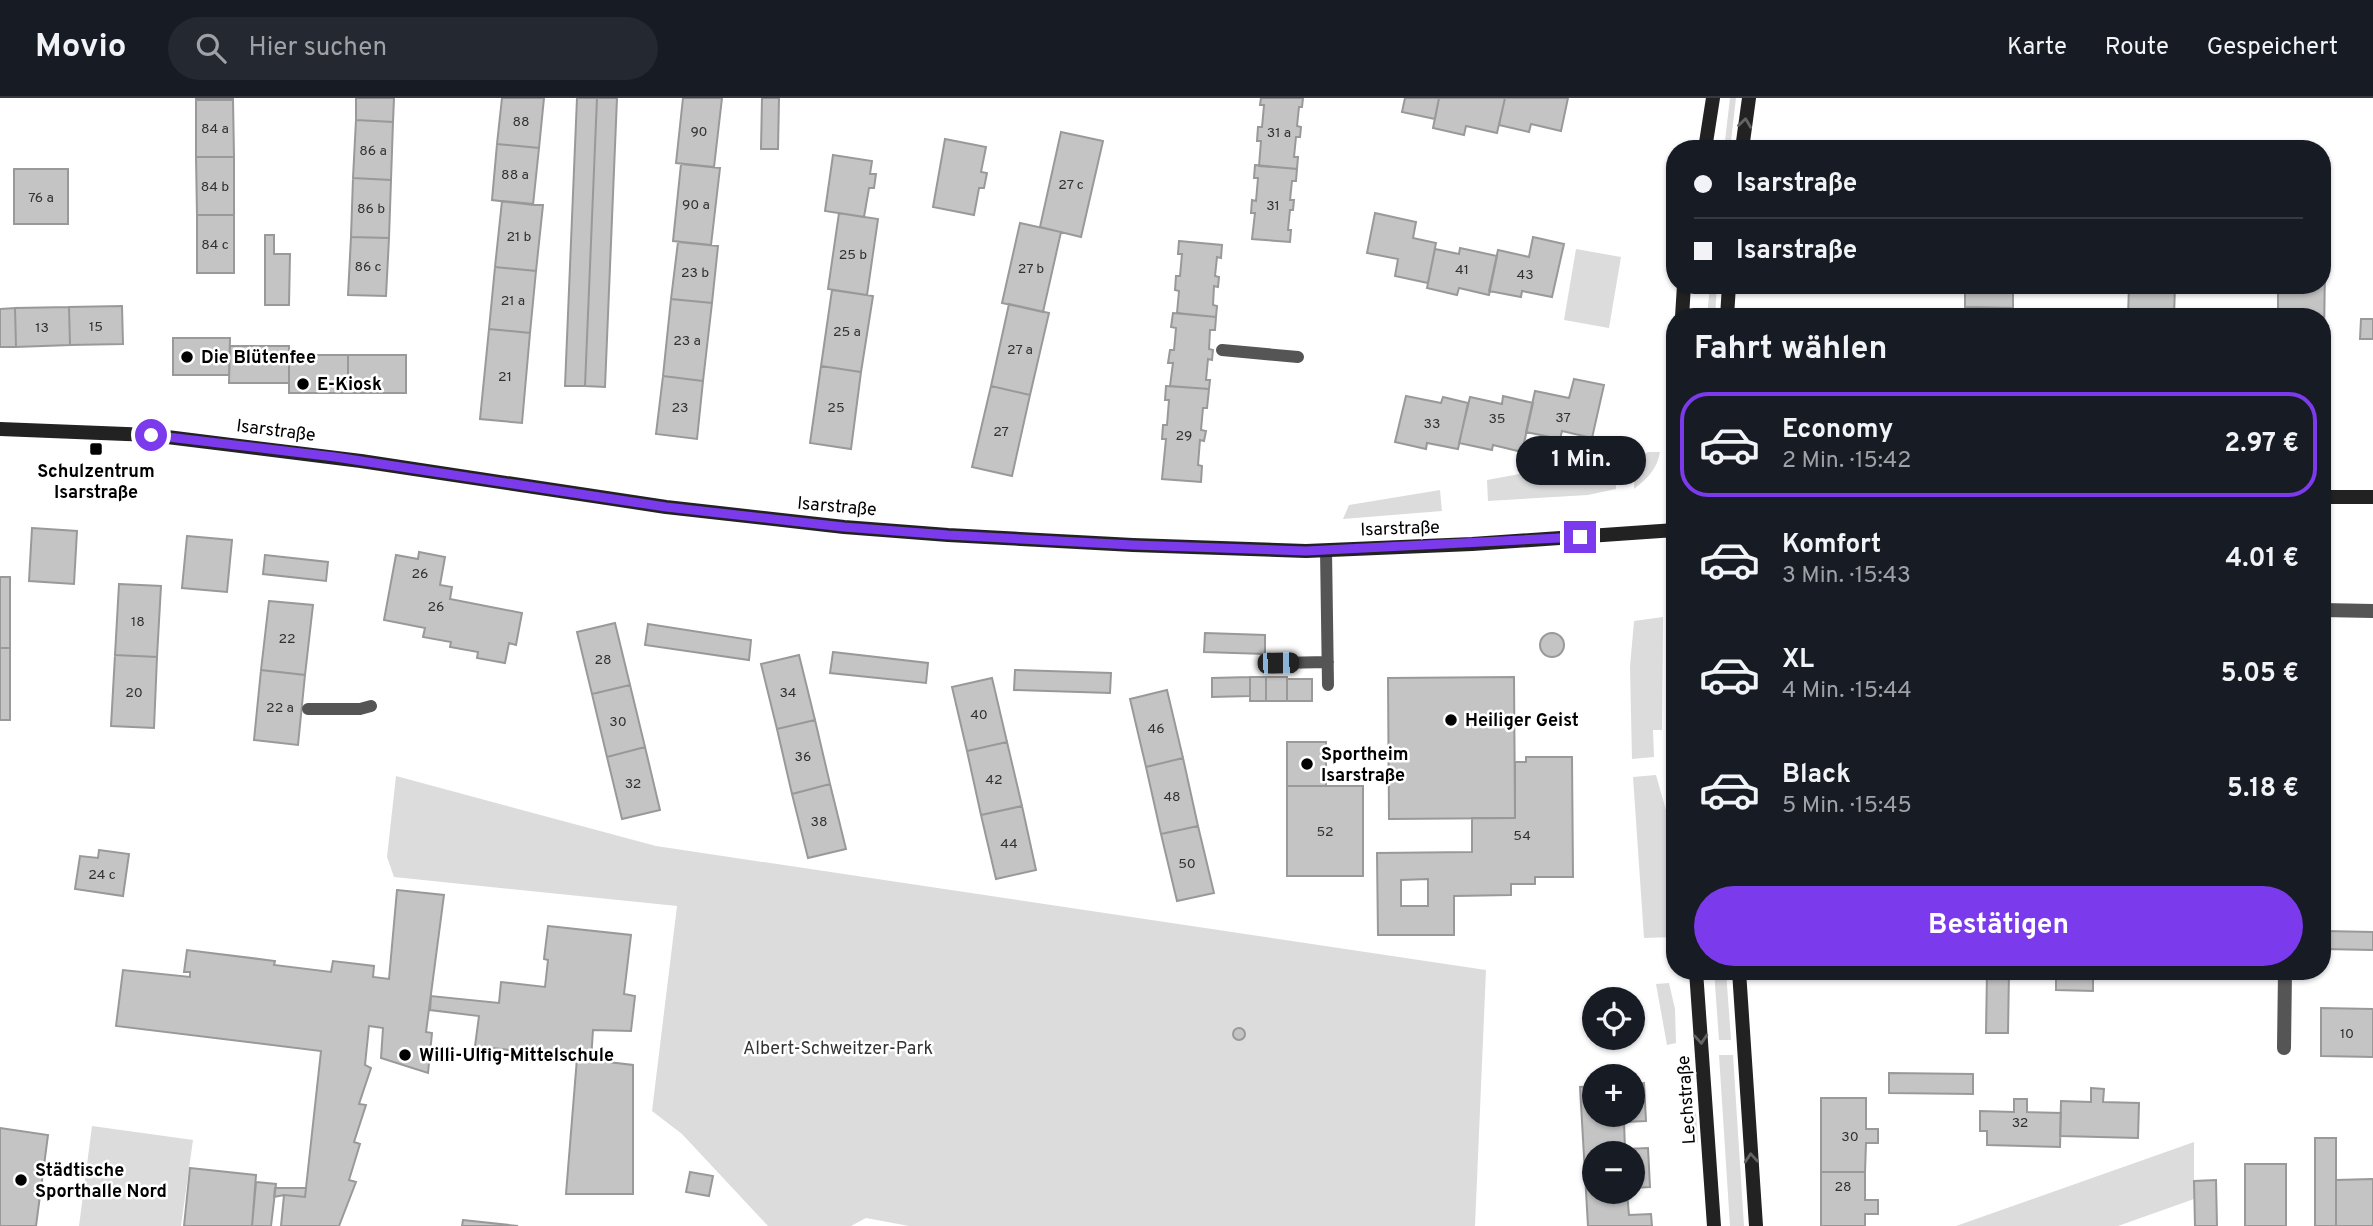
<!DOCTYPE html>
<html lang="de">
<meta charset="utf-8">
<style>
:root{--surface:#171b24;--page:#242831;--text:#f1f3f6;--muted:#9ea1a6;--line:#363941;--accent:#7c3aed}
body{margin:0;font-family:Overpass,sans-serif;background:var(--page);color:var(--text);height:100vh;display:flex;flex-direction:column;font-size:26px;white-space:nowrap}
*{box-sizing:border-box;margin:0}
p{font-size:23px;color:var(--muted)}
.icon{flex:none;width:38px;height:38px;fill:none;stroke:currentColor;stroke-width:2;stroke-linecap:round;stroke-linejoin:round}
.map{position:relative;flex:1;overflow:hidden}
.side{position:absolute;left:1666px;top:210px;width:665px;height:672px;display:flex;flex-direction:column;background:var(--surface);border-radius:28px;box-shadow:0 2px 5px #0004}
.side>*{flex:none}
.guide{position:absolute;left:1666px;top:42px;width:665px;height:154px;border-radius:28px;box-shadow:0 2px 5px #0004;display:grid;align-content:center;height:154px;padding:0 28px;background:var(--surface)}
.controls{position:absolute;left:1582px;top:889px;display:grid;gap:14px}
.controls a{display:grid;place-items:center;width:63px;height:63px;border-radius:50%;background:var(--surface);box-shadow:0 2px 5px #0004;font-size:35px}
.end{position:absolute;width:32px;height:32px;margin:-16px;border:9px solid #7c3aed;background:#fff;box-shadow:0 0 0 4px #fff}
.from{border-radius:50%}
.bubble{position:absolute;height:49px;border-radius:24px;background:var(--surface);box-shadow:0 2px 5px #0004;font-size:23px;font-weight:700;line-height:49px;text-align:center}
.car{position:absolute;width:21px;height:42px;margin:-21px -10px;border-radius:9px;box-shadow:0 0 5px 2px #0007;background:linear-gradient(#222 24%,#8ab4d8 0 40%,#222 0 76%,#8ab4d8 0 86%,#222 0)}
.guide b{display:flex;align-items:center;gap:24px;height:66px;font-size:26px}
.guide b+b{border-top:2px solid var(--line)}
.guide i{width:18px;height:18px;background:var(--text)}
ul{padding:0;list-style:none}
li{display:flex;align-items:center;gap:21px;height:105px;margin:0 14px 10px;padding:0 14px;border:4px solid transparent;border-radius:28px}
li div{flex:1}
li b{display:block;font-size:26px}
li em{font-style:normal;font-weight:700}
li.current{border-color:var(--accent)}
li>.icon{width:63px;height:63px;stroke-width:1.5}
h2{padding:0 28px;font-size:32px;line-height:84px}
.primary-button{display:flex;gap:14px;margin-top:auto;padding:14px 28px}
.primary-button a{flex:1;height:80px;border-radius:42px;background:var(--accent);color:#fff;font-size:28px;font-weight:700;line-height:80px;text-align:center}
header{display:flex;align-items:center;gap:42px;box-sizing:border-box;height:98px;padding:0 35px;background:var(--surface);border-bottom:2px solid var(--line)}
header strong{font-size:33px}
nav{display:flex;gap:38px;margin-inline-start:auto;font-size:24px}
.search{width:490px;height:63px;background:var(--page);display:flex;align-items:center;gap:18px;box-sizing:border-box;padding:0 24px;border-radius:38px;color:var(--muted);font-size:26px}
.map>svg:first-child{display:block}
</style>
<header>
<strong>Movio</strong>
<div class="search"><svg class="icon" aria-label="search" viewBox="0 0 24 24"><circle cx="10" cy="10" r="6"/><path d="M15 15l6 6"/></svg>Hier suchen</div>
<nav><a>Karte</a><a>Route</a><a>Gespeichert</a></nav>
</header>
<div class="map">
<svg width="2373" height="1128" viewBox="0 0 2373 1128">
<rect width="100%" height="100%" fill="#fff"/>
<!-- green -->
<path fill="#dcdcdc" d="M1730,0H1736L1730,51H1724Z
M1576,151L1621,159L1609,230L1564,222Z
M1710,187H1717L1715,219H1707Z
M2053,210L2085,211V219H2053Z
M1649,354H1660C1657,371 1648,380 1634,391L1635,363L1642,356Z
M1616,358V391L1588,397L1488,403L1487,382Z
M1440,392L1442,413L1343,421L1349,407Z
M1663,519L1662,632H1653L1654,659L1632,661L1630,569L1634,523Z
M1656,677L1675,744V839L1644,840L1633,679Z
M396,678L656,748L1486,872L1475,1128H909L866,1120L851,1128H768L682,1036L652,1013L677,808L394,779L387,759Z
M1714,873H1726L1731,942H1719Z
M1669,885L1675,911L1676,945L1667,947L1656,886Z
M1719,957H1733L1744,1128H1730Z
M1687,996L1696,1016L1698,1045L1693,1046L1681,998Z
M92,1028L193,1042L181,1128H79Z
M2194,1044V1101L2118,1128H1956Z"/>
<!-- building -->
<path fill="#c4c4c4" stroke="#999" stroke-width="2" fill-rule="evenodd" d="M196,0H233V2H196Z
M356,0H394L393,24L356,22Z
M502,0H544L539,50L497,46Z
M577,0H597L585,288H565Z
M597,0H617L605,289L585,288Z
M683,0H722L714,69L676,65Z
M762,0H779L778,51H761Z
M1261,0H1303L1302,9H1299L1297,28L1301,29L1300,39H1296L1294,59H1298L1297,71L1259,68L1261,43H1257L1258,29H1262L1264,7H1260Z
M1405,0H1439L1435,21L1402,14Z
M1439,0H1505L1497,35L1466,28L1464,37L1433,30Z
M1505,0H1568L1561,33L1531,26L1529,34L1499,27Z
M196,2H233L234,59H196Z
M356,22L393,24L391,82L353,80Z
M1061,34L1103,43L1081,139L1040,129Z
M945,41L986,49L981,74L987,75L984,90H979L974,117L933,109Z
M497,46L539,50L533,107L492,102Z
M833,57L872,63L870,76H876L874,90H869L864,119L825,113Z
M196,59H234V117H197Z
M681,66L720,70L711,147L673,143Z
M1255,67L1297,71L1296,83H1292L1290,102H1294L1293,112H1290L1288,132H1291L1290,144L1252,141L1255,115H1251L1252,102L1256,103L1258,80H1254Z
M14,71H68V126H14Z
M353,80L391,82L389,140L351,139Z
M502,103L543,107L536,173L495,169Z
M839,115L878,121L867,197L828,191Z
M1375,115L1416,124L1413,140L1436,145L1428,185L1395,178L1398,161L1367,155Z
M197,117H234V175H197Z
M1020,125L1061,134L1043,214L1002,205Z
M265,137H274V156H290L289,207H265Z
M351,139L389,140L386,198L348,197Z
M1533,139L1564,146L1552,199L1522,193L1521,199L1489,193L1498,152L1529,159Z
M1179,143L1222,147L1221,160L1217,159L1215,178L1219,179L1218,189L1214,188L1213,207L1217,208L1216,219L1177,215L1179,193L1175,192L1176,178H1180L1182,156H1178Z
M678,144L718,148L712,205L671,201Z
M1460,150L1497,158L1489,197L1459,190L1457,197L1427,190L1435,151L1459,156Z
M2322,166H2325L2324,243L2322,219H2278V187H2322Z
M495,169L536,173L530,235L489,231Z
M1965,187H2013V210L1965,209Z
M2129,187H2175L2174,219H2128Z
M832,192L873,198L861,274L821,268Z
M671,201L712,205L703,283L663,278Z
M1009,206L1049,215L1030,297L991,288Z
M122,208L123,246L70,247L69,209Z
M69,209L70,247L16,249L15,210Z
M1965,209L2013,210V219H1965Z
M15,210L16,249H0V211Z
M1173,215L1216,219L1215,232H1210L1209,251L1213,252L1212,262L1208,261L1206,282H1210L1209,291L1170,288L1173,265H1168L1170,252H1174L1176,230L1171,229Z
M2361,221H2373V241H2360Z
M489,231L530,235L522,325L480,321Z
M173,240H230L229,277H173Z
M2322,243H2324L2322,319Z
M230,248H289V285H229Z
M289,257H348V295H289Z
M348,257H406V295H348Z
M821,268L861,274L851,351L810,345Z
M663,278L703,283L697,341L656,336Z
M1574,281L1604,287L1592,340L1562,333L1560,341L1526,334L1535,293L1569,300Z
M991,288L1030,297L1012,378L972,369Z
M1166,288L1209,291L1207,310H1203L1201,332L1206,333L1204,343L1200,342L1198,367L1202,368L1201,384L1162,381L1166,341H1162L1163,327H1167L1169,302H1165Z
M1406,298L1441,305L1443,299L1468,305L1458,351L1427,345L1426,351L1395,344Z
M1503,298L1533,305L1522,354L1493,347L1492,352L1459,345L1470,299L1502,306Z
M32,430L77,433L74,486L29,483Z
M187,438L232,442L227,494L182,490Z
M419,454L445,459L440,487L452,489L450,501L522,515L516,547L509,545L505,565L477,560L478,554L450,549L451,544L423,539L425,530L384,522L396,457L418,461Z
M265,457L328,464L326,483L263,476Z
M0,479H10V550H0Z
M119,486L161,488L157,559L115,557Z
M269,503L313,507L305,577L261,572Z
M615,525L630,587L592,596L577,534Z
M648,526L751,542L749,562L645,547Z
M1205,535L1265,537V556L1204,554Z
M1540 547a12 12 0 1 1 24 0a12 12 0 1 1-24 0Z
M0,550H10V622H0Z
M833,554L928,565L926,585L830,575Z
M115,557L157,559L154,630L111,628Z
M799,557L815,622L777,631L761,566Z
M261,572L305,577L298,647L254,642Z
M1015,572L1111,575L1110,595L1014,592Z
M1250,579H1266V603H1250Z
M1250,579V598L1212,599V580Z
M1266,579H1287V603H1266Z
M1514,579L1515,720L1389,721L1388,580Z
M992,580L1007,644L967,653L952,589Z
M1287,581H1312V603H1287Z
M630,587L645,649L607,659L592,596Z
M1167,592L1183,660L1146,669L1130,601Z
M815,622L830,686L792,696L777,631Z
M1007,644L1022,708L981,717L967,653Z
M1287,644H1326V688H1287Z
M645,649L660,712L622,721L607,659Z
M1526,659H1572L1573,779H1535V786H1511V797L1454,798V837H1378L1377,755L1472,754V720H1515V664H1526ZM1428,781V808H1401V782Z
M1183,660L1198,728L1161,736L1146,669Z
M830,686L846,751L808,760L792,696Z
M1287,688H1363V778H1287Z
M1022,708L1036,772L996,781L981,717Z
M1198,728L1214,795L1177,803L1161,736Z
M99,752L129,756L123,798L75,791L80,758L98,760Z
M397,792L444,797L426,934L432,935L428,975L381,960L383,930L369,928L365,967L371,970L359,1006L366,1007L354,1044L360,1046L349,1082L356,1084L339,1128H281L284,1097L305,1099L321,953L116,928L123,872L190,879V874H184L187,852L275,863L274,867L331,874L333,863L374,868L373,879L389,881Z
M548,828L631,837L624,896L635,898L631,933L593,932L591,962L633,967V1096H566L577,960L475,948L479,918L430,912L431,898L499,905L501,884L545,889L548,862L544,861Z
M2324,833L2373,834V852L2323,851Z
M1987,873H2009L2008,935H1986Z
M2056,873H2093V893L2056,892Z
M2321,910L2373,911V959L2321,958Z
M1233 936a6 6 0 1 1 12 0a6 6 0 1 1-12 0Z
M1889,975L1973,976V996L1889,995Z
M1644,985L1646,1023L1624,1024L1625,1051L1648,1050L1650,1089L1633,1090V1055H1594V1094H1627L1629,1117L1651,1116L1652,1128H1588L1580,989L1594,988V1017H1633V986Z
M2091,990L2104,991L2103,1004L2139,1005L2138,1040L2060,1038L2061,1003L2091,1004Z
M1821,1000H1866V1031H1878V1045H1866L1865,1074H1821Z
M2014,1001H2027V1014L2061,1015L2060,1049L1987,1047V1033H1980V1013L2014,1014Z
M0,1030L48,1037L36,1128H0Z
M2315,1040H2336V1128H2315Z
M2245,1066H2286V1128H2245Z
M190,1070L256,1077L252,1128H184Z
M690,1074L713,1078L709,1098L686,1094Z
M1821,1074H1865V1102H1878V1116H1865V1128H1821Z
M2373,1081V1128H2336V1082Z
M2216,1082L2217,1128H2195L2194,1083Z
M256,1084L276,1086L271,1128H252Z
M275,1090H306L305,1099L284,1097L274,1099Z
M463,1122L518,1128H462Z"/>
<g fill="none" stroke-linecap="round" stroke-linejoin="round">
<!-- lane -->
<path stroke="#555" stroke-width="12" d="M1222,252L1298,259
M1326,452L1328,587
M1278,565L1328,564
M308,611H360L371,608"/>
<!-- street -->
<path stroke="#555" stroke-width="14" d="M2322,512L2373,513
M2284,950L2285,873"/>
<!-- secondary -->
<path stroke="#222" stroke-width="14" d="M1705,51L1713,0
M1742,51L1749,0
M1682,219L1684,187
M1727,219L1729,187
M0,331L151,337L361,363L666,409L844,429L948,437L1133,447L1306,453L1472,446L1675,432
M1675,364V447
M2322,399H2373
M1696,873L1714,1128
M1739,873L1756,1128"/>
</g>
<!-- one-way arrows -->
<defs><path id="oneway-chevron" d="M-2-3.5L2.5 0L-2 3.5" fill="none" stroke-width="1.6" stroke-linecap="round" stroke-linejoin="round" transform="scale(1.75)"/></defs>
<g stroke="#646464">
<use href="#oneway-chevron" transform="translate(1745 25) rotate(-82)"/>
<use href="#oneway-chevron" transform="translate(1701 941) rotate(86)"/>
<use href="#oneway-chevron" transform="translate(1751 1060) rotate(-95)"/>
</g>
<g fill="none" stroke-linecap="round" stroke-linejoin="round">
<!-- route -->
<path stroke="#7c3aed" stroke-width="9" d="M151,337L335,359L666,409L844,429L948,437L1133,447L1306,453L1580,439"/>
</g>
<!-- markers -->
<g fill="#000" stroke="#fff" stroke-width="2.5">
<circle cx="187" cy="259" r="7"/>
<circle cx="303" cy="286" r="7"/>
<rect x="89" y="344" width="14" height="14" rx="3.5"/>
<circle cx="1451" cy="622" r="7"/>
<circle cx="1307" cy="666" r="7"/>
<circle cx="405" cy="957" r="7"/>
<circle cx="21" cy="1082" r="7"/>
</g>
<g text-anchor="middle" stroke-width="5" stroke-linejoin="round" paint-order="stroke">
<!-- number labels -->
<g font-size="14" fill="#313131">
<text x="521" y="28">88</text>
<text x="215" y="35">84 a</text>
<text x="699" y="38">90</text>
<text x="1279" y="39">31 a</text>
<text x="373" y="57">86 a</text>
<text x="515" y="81">88 a</text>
<text x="1071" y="91">27 c</text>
<text x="215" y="93">84 b</text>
<text x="41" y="104">76 a</text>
<text x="696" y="111">90 a</text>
<text x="1273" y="112">31</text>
<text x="371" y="115">86 b</text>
<text x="519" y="143">21 b</text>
<text x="215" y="151">84 c</text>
<text x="853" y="161">25 b</text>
<text x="368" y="173">86 c</text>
<text x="1031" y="175">27 b</text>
<text x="1462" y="176">41</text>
<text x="695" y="179">23 b</text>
<text x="1525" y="181">43</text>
<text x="513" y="207">21 a</text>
<text x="96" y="233">15</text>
<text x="42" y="234">13</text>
<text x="847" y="238">25 a</text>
<text x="687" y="247">23 a</text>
<text x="1020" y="256">27 a</text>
<text x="505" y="283">21</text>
<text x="680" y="314">23</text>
<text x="836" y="314">25</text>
<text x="1563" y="324">37</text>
<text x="1497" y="325">35</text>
<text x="1432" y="330">33</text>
<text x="1001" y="338">27</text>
<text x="1184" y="342">29</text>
<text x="420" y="480">26</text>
<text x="436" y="513">26</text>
<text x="138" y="528">18</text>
<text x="287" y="545">22</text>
<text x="603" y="566">28</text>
<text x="134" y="599">20</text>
<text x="788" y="599">34</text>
<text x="280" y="614">22 a</text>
<text x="979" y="621">40</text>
<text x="618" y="628">30</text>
<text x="1156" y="635">46</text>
<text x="803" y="663">36</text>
<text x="994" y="686">42</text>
<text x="633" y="690">32</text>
<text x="1172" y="703">48</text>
<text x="819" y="728">38</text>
<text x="1325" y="738">52</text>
<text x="1522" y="742">54</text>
<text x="1009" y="750">44</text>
<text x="1187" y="770">50</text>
<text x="102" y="781">24 c</text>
<text x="2347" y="940">10</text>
<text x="2020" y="1029">32</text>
<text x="1850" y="1043">30</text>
<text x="1843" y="1093">28</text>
</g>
<!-- poi labels -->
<g font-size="18" font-weight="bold" fill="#000" stroke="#fff" text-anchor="start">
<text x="201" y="265">Die Blütenfee</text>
<text x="317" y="292">E-Kiosk</text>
<text x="96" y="379" text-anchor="middle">Schulzentrum<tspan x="96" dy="21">Isarstraße</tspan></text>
<text x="1465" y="628">Heiliger Geist</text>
<text x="1321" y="662">Sportheim<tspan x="1321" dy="21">Isarstraße</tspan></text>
<text x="419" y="963">Willi-Ulfig-Mittelschule</text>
<text x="35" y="1078">Städtische<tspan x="35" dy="21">Sporthalle Nord</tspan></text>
</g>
<!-- street labels -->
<g font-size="18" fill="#000" stroke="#fff">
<text transform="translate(276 332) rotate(7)" y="6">Isarstraße</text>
<text transform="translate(837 408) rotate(5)" y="6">Isarstraße</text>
<text transform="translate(1400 430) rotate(-2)" y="6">Isarstraße</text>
<text transform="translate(1686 1002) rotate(-94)" y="6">Lechstraße</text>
</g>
<!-- park labels -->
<g font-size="18" fill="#333" stroke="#fff">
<text x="838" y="956">Albert-Schweitzer-Park</text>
</g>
</g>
</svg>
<div class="controls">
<a><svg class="icon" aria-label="locate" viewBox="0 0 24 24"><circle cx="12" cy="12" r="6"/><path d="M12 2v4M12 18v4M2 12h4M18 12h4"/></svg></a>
<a>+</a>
<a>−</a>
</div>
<i class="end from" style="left:151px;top:337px"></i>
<i class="end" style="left:1580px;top:439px"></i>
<div class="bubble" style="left:1516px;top:338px;width:130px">1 Min.</div>
<i class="car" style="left:1278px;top:565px;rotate:89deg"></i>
<div class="guide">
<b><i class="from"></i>Isarstraße</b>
<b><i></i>Isarstraße</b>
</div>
<section class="side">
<h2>Fahrt wählen</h2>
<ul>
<li class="current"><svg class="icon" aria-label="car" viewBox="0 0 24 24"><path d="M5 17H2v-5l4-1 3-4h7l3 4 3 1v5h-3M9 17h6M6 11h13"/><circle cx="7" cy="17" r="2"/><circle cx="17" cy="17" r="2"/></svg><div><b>Economy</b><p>2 Min. · 15:42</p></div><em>2.97 €</em></li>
<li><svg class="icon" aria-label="car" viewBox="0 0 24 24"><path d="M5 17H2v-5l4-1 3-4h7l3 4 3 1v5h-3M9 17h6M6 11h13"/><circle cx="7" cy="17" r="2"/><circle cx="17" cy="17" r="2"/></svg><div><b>Komfort</b><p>3 Min. · 15:43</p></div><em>4.01 €</em></li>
<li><svg class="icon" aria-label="car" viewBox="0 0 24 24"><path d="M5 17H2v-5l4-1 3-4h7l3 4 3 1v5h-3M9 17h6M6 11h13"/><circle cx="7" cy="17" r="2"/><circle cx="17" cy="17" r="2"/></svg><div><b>XL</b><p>4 Min. · 15:44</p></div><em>5.05 €</em></li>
<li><svg class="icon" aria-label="car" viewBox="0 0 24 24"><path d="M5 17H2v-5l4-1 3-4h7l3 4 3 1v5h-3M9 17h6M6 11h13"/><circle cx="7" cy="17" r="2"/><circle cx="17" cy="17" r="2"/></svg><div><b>Black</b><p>5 Min. · 15:45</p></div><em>5.18 €</em></li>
</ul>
<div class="primary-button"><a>Bestätigen</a></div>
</section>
</div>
